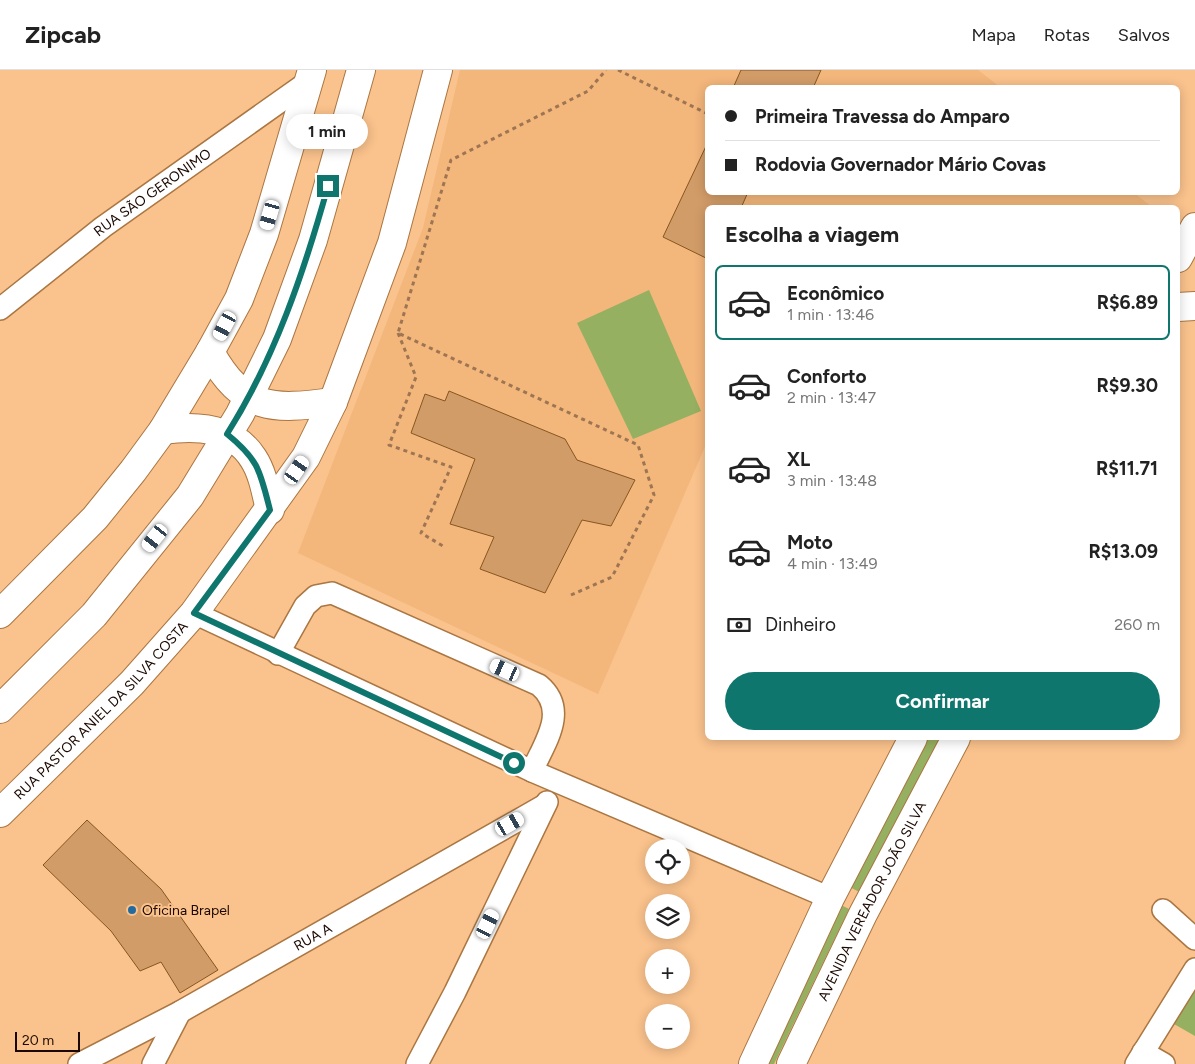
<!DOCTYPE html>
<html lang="pt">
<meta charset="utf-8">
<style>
:root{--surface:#fff;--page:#f6f6f6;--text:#222;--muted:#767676;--line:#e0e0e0;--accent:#0f766e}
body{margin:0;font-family:Figtree,sans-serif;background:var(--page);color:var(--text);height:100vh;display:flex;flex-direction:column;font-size:19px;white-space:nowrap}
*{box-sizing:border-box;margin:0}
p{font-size:16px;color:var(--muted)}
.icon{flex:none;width:28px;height:28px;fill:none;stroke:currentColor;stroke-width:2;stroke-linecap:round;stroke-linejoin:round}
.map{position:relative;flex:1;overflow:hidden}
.panel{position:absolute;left:705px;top:135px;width:475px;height:535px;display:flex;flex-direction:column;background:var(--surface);border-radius:8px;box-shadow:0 2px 12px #0003}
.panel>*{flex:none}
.top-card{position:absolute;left:705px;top:15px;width:475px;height:110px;border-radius:8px;box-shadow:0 2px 12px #0003;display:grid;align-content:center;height:110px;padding:0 20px;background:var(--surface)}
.buttons{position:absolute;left:645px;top:769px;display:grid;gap:10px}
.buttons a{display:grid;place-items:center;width:45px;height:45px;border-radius:50%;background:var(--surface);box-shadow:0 2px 12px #0003;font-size:25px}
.scale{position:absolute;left:15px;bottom:12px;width:65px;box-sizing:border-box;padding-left:5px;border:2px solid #1b0800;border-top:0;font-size:14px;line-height:18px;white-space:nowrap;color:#1b0800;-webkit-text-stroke:4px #fac28c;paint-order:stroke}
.end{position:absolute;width:22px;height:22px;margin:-11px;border:6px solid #0f766e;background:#fff;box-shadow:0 0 0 2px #fff}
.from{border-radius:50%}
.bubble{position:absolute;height:35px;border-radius:18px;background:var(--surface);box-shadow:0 2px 12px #0003;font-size:16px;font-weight:700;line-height:35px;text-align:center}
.car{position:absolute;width:15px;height:30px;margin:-15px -8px;border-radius:6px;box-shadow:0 0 4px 1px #0007;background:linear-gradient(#fff 24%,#345 0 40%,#fff 0 76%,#345 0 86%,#fff 0)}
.top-card b{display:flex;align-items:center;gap:18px;height:48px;font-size:19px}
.top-card b+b{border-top:1px solid var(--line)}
.top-card i{width:12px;height:12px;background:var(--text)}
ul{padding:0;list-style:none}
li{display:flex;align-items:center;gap:15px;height:75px;margin:0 10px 8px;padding:0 10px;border:2px solid transparent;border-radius:8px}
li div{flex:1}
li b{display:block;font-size:19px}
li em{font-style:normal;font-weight:700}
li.selected{border-color:var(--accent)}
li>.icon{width:45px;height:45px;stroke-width:1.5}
h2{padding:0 20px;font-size:22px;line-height:60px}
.pay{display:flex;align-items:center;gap:12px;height:55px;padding:0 20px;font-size:19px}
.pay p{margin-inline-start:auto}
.button{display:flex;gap:10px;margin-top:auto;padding:10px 20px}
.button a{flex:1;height:58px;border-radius:30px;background:var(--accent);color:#fff;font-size:20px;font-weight:700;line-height:58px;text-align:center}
header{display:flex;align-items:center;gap:30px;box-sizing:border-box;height:70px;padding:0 25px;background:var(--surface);border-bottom:1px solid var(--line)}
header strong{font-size:24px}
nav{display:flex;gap:28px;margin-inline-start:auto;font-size:18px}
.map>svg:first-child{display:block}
</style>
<header>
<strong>Zipcab</strong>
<nav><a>Mapa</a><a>Rotas</a><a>Salvos</a></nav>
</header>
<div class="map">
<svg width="1195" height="994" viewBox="0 0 1195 994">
<rect width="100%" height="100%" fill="#fac28c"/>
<!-- built -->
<path fill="#f3b67b" d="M460,0H978L1000,17L708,18V122H1133L1152,137L708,138L707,372L598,624L298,483L423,158Z"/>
<!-- green -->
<path fill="#95b061" d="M649,220L701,341L633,369L577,253Z
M918,668H948L865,825L844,814Z
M823,826L849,839L774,994H744Z
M1195,916V966L1174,954Z"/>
<!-- building -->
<path fill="#d29c68" stroke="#875620" d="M741,0H821L813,18H733Z
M708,72V122H748L741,138H708V189L663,167Z
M449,321L565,369L577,390L635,410L611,456L582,450L545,523L480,499L494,467L450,454L475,389L411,363L425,324L445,331Z
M87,750L161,819L218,900L180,923L161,892L140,901L111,861L43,795Z"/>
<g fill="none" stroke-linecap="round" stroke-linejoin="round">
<defs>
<g id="street">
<path id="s1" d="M0,239L103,157L309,11"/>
<path d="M194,543L532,701L830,828"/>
<path d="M278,584L305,536L316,526L332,523L539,615C569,640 545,672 532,701"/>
<path d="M1163,840L1195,869"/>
<path d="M1143,982L1164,994"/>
<path id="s2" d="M79,994L180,942L545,735"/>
<path d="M153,994L180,942"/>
<path d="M417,994L455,922L547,732"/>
<path d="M1136,994L1195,899"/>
</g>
<g id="secondary">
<path d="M1178,188L1195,157"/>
<path d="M1178,237L1195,236"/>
<path d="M0,544L95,448L133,401L163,360L210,282L239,229L264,164L312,0"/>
<path id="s3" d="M0,743L132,613L194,543L306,387L333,332L392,173L438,0"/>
<path d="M753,994L830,828L913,668"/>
<path id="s4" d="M791,994L863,844L956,668"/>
</g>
<path id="highway" d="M210,282C243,341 272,340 333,332
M163,360C197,355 233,357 253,388C263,403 266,423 270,440
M0,639L94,545L190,426L240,344L277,269L313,170L361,0"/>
</defs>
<!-- street casing -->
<use href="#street" stroke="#aa7642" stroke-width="24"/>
<!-- secondary casing -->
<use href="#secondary" stroke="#aa7642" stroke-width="30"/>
<!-- highway casing -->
<use href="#highway" stroke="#aa7642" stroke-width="30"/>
<!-- path -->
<path stroke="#9e7552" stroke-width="3" stroke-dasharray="4 4" stroke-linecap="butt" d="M618,0L708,44
M398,263L416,307L389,375L451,397L421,463L443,476
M571,525L612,507L654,425L638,375L398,263L451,90L588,21L606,0"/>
<!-- street -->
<use href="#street" stroke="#fff" stroke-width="21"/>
<!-- secondary -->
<use href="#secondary" stroke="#fff" stroke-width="28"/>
<!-- highway -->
<use href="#highway" stroke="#fff" stroke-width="28"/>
</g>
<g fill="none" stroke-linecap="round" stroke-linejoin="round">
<!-- route -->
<path stroke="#0f766e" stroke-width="6" d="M328,116C304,202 275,288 227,364C259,390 260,401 270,440L194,543L514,693"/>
</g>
<!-- markers -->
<circle fill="#236b9f" stroke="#fac28c" stroke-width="2" cx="132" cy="840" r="5"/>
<g text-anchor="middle" stroke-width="4" stroke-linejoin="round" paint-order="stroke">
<!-- street labels -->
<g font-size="14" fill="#1b0800" stroke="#fac28c">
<text dy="5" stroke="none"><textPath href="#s1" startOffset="192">RUA SÃO GERONIMO</textPath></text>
<text dy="5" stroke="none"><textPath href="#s3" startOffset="144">RUA PASTOR ANIEL DA SILVA COSTA</textPath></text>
<text dy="5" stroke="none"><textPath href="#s4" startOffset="182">AVENIDA VEREADOR JOÃO SILVA</textPath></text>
<text dy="5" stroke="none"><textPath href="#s2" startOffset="266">RUA A</textPath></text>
</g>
<!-- poi labels -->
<g font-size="14" fill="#1b0800" stroke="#fac28c" text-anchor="start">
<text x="142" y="845">Oficina Brapel</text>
</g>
</g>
</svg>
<div class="buttons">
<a><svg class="icon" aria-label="locate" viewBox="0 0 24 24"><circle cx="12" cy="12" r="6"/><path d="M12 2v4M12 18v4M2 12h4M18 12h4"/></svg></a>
<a><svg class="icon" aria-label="layers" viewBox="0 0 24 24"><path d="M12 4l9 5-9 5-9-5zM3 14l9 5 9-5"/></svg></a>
<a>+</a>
<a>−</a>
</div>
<div class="scale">20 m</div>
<i class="end from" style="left:514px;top:693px"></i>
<i class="end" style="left:328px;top:116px"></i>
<div class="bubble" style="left:286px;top:44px;width:82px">1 min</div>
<i class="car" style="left:270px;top:145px;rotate:196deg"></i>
<i class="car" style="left:225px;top:256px;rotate:208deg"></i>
<i class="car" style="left:297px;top:400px;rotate:35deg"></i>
<i class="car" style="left:155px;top:468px;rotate:219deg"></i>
<i class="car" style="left:505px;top:600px;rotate:294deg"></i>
<i class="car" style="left:510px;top:754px;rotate:60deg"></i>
<i class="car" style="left:488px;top:854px;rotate:26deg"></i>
<div class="top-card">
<b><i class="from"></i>Primeira Travessa do Amparo</b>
<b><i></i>Rodovia Governador Mário Covas</b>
</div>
<section class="panel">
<h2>Escolha a viagem</h2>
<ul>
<li class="selected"><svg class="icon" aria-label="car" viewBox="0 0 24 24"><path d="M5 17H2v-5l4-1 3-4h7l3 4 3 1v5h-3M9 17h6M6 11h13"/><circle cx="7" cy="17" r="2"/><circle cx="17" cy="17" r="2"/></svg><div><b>Econômico</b><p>1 min · 13:46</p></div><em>R$6.89</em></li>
<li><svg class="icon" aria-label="car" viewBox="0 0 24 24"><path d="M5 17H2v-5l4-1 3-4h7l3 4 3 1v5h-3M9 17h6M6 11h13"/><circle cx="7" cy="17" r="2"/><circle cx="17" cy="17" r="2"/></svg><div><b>Conforto</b><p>2 min · 13:47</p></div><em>R$9.30</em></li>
<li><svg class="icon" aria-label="car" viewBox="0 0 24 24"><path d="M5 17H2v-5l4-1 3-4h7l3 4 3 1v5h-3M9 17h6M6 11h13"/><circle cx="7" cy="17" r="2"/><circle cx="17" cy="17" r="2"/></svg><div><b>XL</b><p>3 min · 13:48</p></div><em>R$11.71</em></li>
<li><svg class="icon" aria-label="car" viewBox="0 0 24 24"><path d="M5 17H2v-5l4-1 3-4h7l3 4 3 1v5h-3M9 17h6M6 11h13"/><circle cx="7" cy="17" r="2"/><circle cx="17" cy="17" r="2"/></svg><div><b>Moto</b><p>4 min · 13:49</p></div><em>R$13.09</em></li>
</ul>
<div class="pay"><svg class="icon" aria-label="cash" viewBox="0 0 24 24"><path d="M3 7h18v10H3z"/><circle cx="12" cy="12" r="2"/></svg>Dinheiro<p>260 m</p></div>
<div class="button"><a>Confirmar</a></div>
</section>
</div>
